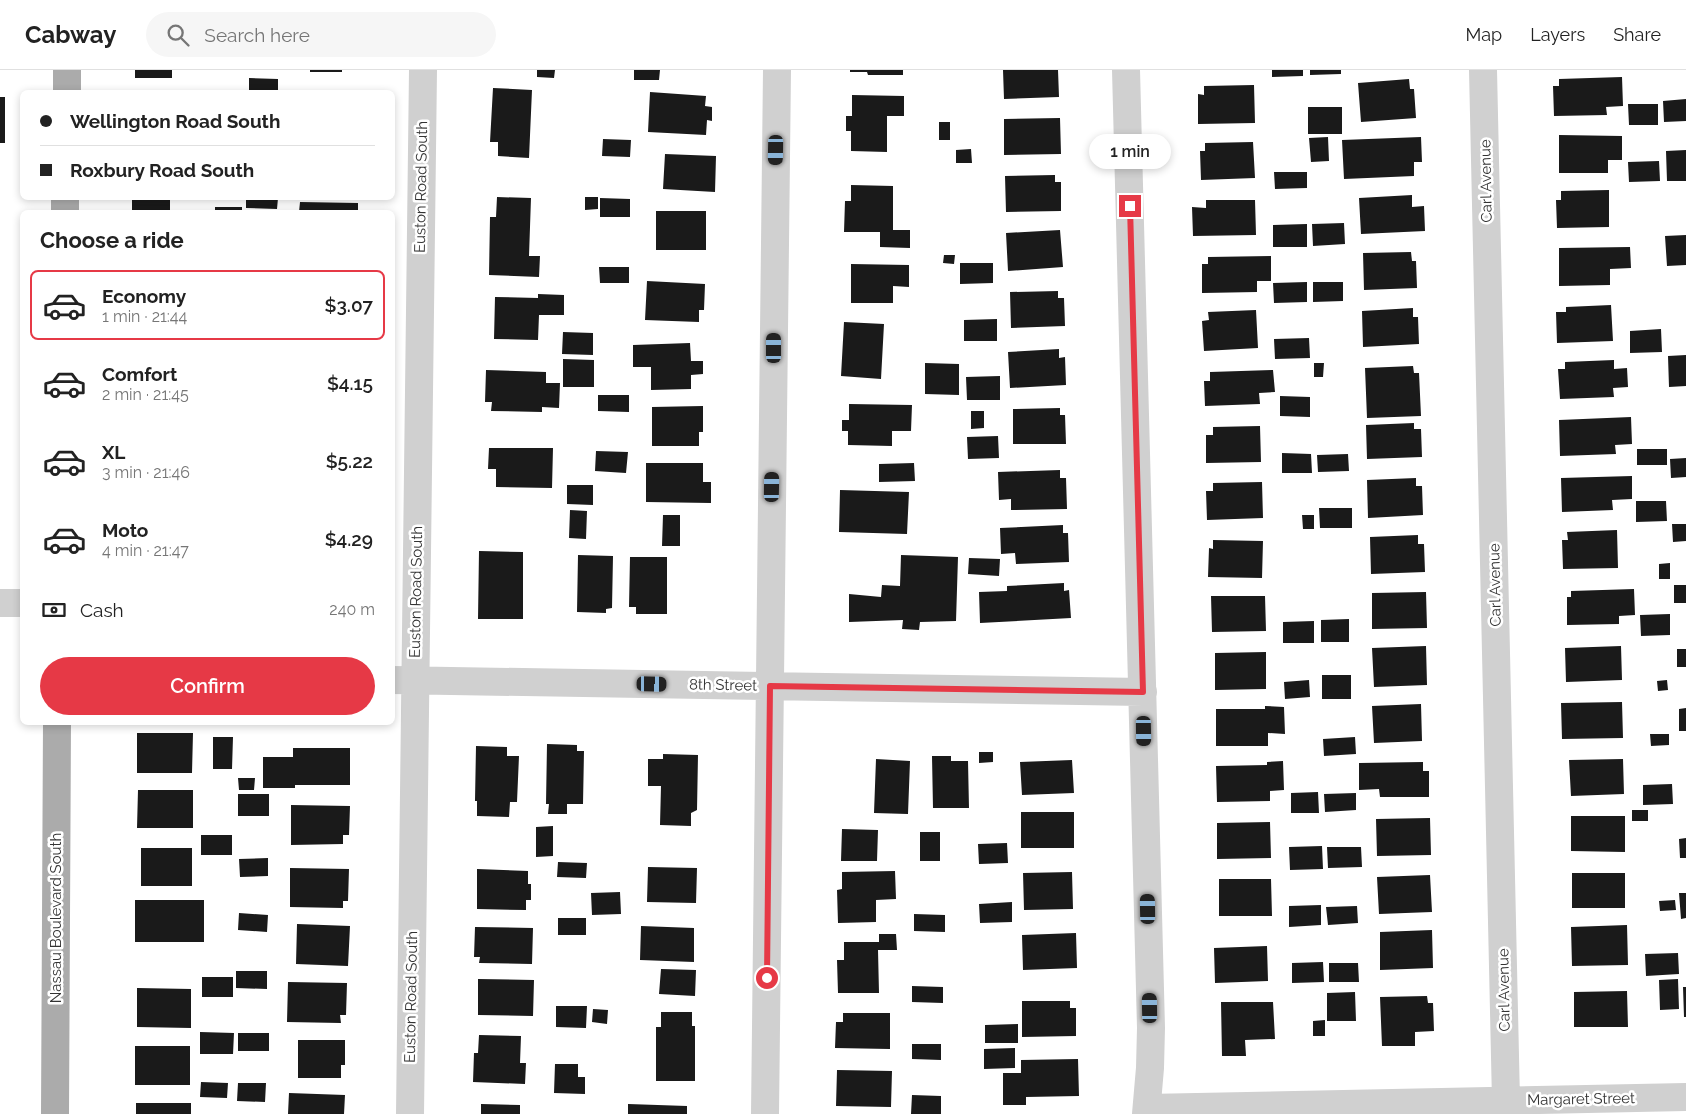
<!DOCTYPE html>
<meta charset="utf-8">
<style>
:root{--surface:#fff;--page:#f6f6f6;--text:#222;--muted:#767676;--line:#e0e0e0;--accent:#e63946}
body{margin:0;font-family:Raleway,sans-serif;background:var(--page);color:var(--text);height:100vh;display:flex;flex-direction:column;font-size:19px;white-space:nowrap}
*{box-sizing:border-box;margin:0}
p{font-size:16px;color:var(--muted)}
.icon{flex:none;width:28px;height:28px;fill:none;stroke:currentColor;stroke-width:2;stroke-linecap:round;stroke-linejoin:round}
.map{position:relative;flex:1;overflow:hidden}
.details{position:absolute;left:20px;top:140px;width:375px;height:515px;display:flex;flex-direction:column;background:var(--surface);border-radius:8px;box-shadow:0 2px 8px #0003}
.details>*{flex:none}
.banner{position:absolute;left:20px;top:20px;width:375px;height:110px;border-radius:8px;box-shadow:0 2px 8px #0003;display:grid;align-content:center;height:110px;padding:0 20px;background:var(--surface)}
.end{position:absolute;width:22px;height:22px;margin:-11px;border:6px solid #e63946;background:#fff;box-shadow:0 0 0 2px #fff}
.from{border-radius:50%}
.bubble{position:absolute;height:35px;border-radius:18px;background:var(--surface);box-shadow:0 2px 8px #0003;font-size:16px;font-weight:600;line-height:35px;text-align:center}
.car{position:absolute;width:15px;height:30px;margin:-15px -8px;border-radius:6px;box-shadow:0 0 4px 1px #0007;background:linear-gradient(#222 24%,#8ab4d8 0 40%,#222 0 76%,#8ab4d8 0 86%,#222 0)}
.banner b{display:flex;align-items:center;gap:18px;height:48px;font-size:19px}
.banner b+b{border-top:1px solid var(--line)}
.banner i{width:12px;height:12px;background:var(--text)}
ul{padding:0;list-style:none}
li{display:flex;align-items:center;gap:15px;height:70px;margin:0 10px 8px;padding:0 10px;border:2px solid transparent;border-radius:8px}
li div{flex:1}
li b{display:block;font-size:19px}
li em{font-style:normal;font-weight:600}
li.selected{border-color:var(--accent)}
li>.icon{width:45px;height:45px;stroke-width:1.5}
h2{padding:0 20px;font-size:22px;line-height:60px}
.pay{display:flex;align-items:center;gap:12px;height:55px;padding:0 20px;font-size:19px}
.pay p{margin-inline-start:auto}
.button{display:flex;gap:10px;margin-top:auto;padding:10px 20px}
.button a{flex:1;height:58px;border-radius:30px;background:var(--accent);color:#fff;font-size:20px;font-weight:600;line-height:58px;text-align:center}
header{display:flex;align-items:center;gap:30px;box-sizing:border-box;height:70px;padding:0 25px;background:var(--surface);border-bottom:1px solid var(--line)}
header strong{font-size:24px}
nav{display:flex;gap:28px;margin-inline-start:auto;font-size:18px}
.search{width:350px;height:45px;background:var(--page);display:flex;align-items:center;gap:12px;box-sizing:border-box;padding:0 18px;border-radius:28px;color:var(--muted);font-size:19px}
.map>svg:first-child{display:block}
</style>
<header>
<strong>Cabway</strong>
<div class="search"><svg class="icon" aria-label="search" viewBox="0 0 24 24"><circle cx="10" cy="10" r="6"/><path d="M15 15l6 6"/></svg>Search here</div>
<nav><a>Map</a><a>Layers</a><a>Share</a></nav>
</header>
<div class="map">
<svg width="1686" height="1044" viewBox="0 0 1686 1044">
<rect width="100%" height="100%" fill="#fff"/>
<!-- building -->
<path fill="#1a1a1a" d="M135,0H172V8H135Z
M310,0H342V2H310Z
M537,0H555L554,8L537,7Z
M634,0H660L659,10H634Z
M850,0H903V5H868L867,2H850Z
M1003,0H1058L1059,27L1004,29Z
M1272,0H1303V6L1272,7Z
M1310,0H1341V4L1310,5Z
M1622,7L1623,36L1606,37L1607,45L1554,46L1553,16H1559V9Z
M249,8L278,9V22H249Z
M1409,9L1410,19H1414L1416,48L1361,52L1358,13Z
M1254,15L1255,53L1198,54V24L1204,25V16Z
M493,18L532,20L529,88L498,86V72H490Z
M650,22L706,26L705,36L712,37V51L707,50L706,65L648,62Z
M852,25L904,26V46H887V82L851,81V61H846V46H852Z
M0,27H5V73H0Z
M1686,29V51L1664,52L1663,31Z
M1628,34H1658V55H1629Z
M1308,37H1342V64H1308Z
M1060,48L1061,84L1004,85V49Z
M939,52H950V70H939Z
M1559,65L1622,66V90H1608V103H1559Z
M1328,67L1329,91L1311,92L1309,68Z
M1421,67L1422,92H1414V106L1344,109L1342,70Z
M603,69L631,70L630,87L602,86Z
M1253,72L1255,108L1201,110L1200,81H1205V73Z
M971,79L972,93H956V80Z
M1686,80V111H1667L1666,81Z
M665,84L716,86L715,122L663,119Z
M1659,91L1660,111L1629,112L1628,92Z
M1274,102H1307V118L1275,119Z
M1055,105V112H1061V141L1006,142L1005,106Z
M851,115L893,116V160H910V178L880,177V162H844L845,131H851Z
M1609,120V157L1557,158L1556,130H1561V121Z
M1412,125V137L1424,136L1425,161L1361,164L1359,128Z
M497,127L531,128L529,186H540L539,207L489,205L490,147H496Z
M585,127H598V139L585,140Z
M132,128H170V142H132Z
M246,128H278L277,139L246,138Z
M600,128L630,129V147H600Z
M1206,130H1255L1256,165L1193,166L1192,137L1206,138Z
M300,132L358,133V142H299Z
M215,137H242V142H215Z
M656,141H706V180H656Z
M1344,153L1345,174L1313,176L1312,154Z
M1307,154V177H1273V155Z
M1060,160L1063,197L1008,201L1006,163Z
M1686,165V195L1667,196L1665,166Z
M1630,177L1631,198L1610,199V215L1559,216V178Z
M1411,182L1412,191H1416L1417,218L1364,220L1363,183Z
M944,185H955L954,194L943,193Z
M1271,186V211H1257V222L1202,223V194H1208V187Z
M960,193H993V213L960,214Z
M851,194L909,195V217L893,216V233H851Z
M599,197H629V213H600Z
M647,211L705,214L704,240H699V252L645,250Z
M1307,212V232L1274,233L1273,213Z
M1313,212H1343V231L1313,232Z
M1058,221V228H1064L1065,256L1011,258L1010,222Z
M538,224L564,225V245H539L538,270L494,269L495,227L538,228Z
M1611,235L1613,271L1557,273L1556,242H1566V237Z
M1413,238V247H1418L1419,274L1363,277L1362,241Z
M1256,240L1258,278L1204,281L1202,251L1209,250L1208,242Z
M997,249V271H964V250Z
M844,252L884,254L881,309L841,306Z
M1661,259L1662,282L1630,283V261Z
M563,262L593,263V285L562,284Z
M1309,268L1310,288L1275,289L1274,269Z
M690,273L691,291H703V304L691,305V319L651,320V297H633V275Z
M1059,279V288L1065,287L1066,315L1010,318L1008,282Z
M1686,285V316L1669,317L1668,286Z
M563,289L594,290V317H563Z
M1614,290V299L1627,298L1628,317L1613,318L1614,327L1560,329L1558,299H1565V292Z
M925,293L959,294V325L925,324Z
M1314,293H1324L1323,307H1314Z
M1413,296L1414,303H1419L1421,346L1367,348L1365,298Z
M486,300L546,302V313H560L559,338L542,337V342L491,341L492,332H485Z
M1273,300L1275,322L1259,323L1260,334L1205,336L1204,311H1210V302Z
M1000,306V330H967L966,307Z
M598,325H629V342L598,341Z
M1280,326L1310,327V347L1280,346Z
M849,334L912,335L911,361H892V376L848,375V361H842V350H849Z
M703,336V362H699V376H652V337Z
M1060,338V345H1065L1066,374H1013V339Z
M971,341H984V358L971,359Z
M1631,347L1632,374L1615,375L1616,384L1560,386L1559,350Z
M1414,353V359H1421L1422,387L1367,389L1366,355Z
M1260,356L1261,392L1206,393V365H1213V357Z
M998,366L999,388L968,389L967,367Z
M489,378H553L552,418L496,417V399H488Z
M1637,379H1667V395H1637Z
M596,381L628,382L626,403L595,401Z
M1282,383L1311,384L1312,403H1282Z
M1348,384L1349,401L1318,402L1317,385Z
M1686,388V407L1671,408L1670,389Z
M646,393H703V412H711V433L646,432Z
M914,393L915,411L879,412V394Z
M1060,400V408H1066L1067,439L1011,440V429L999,430L998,402Z
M1632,406V429L1612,430L1613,440L1562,442L1561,408Z
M1416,408V416H1422L1423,445L1368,448L1367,410Z
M1262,412L1263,448L1207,450L1206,421H1213V413Z
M567,415H593V435L567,434Z
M840,420L909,422L907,464L839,462Z
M1636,431H1666L1667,451L1636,452Z
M1319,438H1352V458H1320Z
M570,440L587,441L586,469L569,468Z
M663,445H680V476H662Z
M1302,445H1314V459H1303Z
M1672,454H1686V471L1673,472Z
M1063,455V463H1068L1069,492L1016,494L1015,483L1001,484L1000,458Z
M1617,460L1618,498L1563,499L1562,470H1568L1567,462Z
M1418,465V474H1424L1425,502L1371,504L1370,467Z
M1213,470L1263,471L1262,508L1208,507L1209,478L1213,479Z
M479,481L523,482V549H478Z
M578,485L613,486L612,538L606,539V543L577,542Z
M901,485L958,487L956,551L920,552L919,560L902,559L903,550L849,552V524L881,527L882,515L900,516Z
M630,487H667V544H636V537H629Z
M969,488L1000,489L999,506L968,504Z
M1670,493V509H1659V494Z
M1064,513V521L1069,520L1071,548L980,553L979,522L1007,521V516Z
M1674,515H1686V533H1674Z
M1634,519L1635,545L1619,546V554L1567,555V527H1571V521Z
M1426,522L1427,558L1372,559V523Z
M1211,526H1265L1266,561L1212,562Z
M1670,544V565L1641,566L1640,545Z
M1349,549V572H1321V550Z
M1314,551V573H1283V552Z
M1426,576L1427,615L1374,617L1372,578Z
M1621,576L1622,610L1566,612L1565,578Z
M1677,579H1686V597H1677Z
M1266,582V619L1215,620V583Z
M1322,605H1351V629H1322Z
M1309,610L1310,627L1285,629L1284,612Z
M1667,610L1668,620L1658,621L1657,611Z
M1622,632L1623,668L1562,669L1561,633Z
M1421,634L1422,671L1374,673L1372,636Z
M1265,636L1284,637L1285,664L1268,663V676H1216V639H1265Z
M1686,638V661H1679V639Z
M137,663H193L192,703H137Z
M1650,664H1669V675L1651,676Z
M213,667H233L232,699H213Z
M1355,667L1356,684L1324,686L1323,669Z
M547,674L577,675V681H584L583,734H567V744H548L549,734H546Z
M476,676L507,677V686H519L517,732H510L509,747L477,746V731H475Z
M293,678H350V715H295V718H263V687H293Z
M979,682H993V692L979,693Z
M663,684L698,685L697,740L691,743V756L660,755L661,716H648V689H663Z
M932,686H951V691H968L969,738H933Z
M876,689L910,691L908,744L874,743Z
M1623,689L1624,724L1571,726L1569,690Z
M1072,690L1074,723L1022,725L1020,692Z
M1283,691L1284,720L1270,721V731L1217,732L1216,696L1267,695V692Z
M1423,692V701H1429V727H1380L1379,719L1359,720V693Z
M238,708H255L254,720H239Z
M1672,714L1673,734L1643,735V715Z
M138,720H193V758H137Z
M1318,722L1319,743H1291V723Z
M1356,723V740L1325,742L1324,724Z
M238,724H269V746H238Z
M291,735L350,736L349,765H343V774L291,775Z
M1632,740H1648V751H1632Z
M1021,742H1074V778H1021Z
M1571,746H1625V782L1571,781Z
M1430,748L1431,785L1377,786L1376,749Z
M1270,752L1271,788L1217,789V753Z
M553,756V786L536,787V757Z
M842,759L878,760L877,791H841Z
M920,762H940V791H920Z
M201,765H232V785H201Z
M1686,768V788H1680L1679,769Z
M1007,773L1008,793L979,794L978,774Z
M1322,776L1323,799L1290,800L1289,777Z
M1327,777H1361L1362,797L1328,798Z
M141,778H192V816H141Z
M268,788V806L240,807L239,789Z
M558,792L587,793L586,808L557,807Z
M648,797L697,798L696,833L647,832Z
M290,798L349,799L348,831H343V838L290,837Z
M477,799L528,801V814H531V830H526V840L477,839Z
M895,801L896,829L876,830V852L838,853L837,820L842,819V802Z
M1072,802L1073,839L1024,840L1023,803Z
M1572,803H1625V838H1572Z
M1430,805L1432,842L1379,844L1377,807Z
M1219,809H1271L1272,846H1219Z
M620,822L621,844L592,845L591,823Z
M1679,823H1686V848L1681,849Z
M135,830H204V872H135Z
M1675,830L1676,840L1660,841L1659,831Z
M1012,832V852L980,853L979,834Z
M1321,835V855L1289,857V836Z
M1357,836L1358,853L1328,855L1326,837Z
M239,843L268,845L267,862L238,860Z
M914,844L945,845V862L914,861Z
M558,848H586V865H558Z
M297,854L350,856L348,896L296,894Z
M1627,855L1628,895L1572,896L1571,857Z
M641,856L694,858V892L640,890Z
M475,857L533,858L532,894L479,893L480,887H474Z
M1432,860L1433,898L1380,900V862Z
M1076,863L1077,898L1023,900L1022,865Z
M879,864H896L897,880H878L879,923H838L837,890H844V872H879Z
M1267,876L1268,911L1215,913L1214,878Z
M1678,883L1679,904L1646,906L1645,884Z
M1323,892L1324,912L1292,913V893Z
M1329,893H1358L1359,912H1329Z
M661,899L696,900L695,926L659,924Z
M236,901H267V919L236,918Z
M202,907H233V927H202Z
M478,909L534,910L533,946L478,945Z
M1678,909L1679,939L1660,940L1659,910Z
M288,912L347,913L346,945H340L341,953L287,952Z
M912,916L943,917V933L912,932Z
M1683,917H1686V947H1684Z
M137,918L191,919V958L137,957Z
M1627,921L1628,957H1574V922Z
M1355,922L1356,951H1327V923Z
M1427,926L1428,933H1433L1434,961L1415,962V976H1382L1380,927Z
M1022,931H1070V938H1076V966L1022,967Z
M1221,932H1273L1275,969L1245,970L1246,986H1222Z
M556,936H587L586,958L556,957Z
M593,939L608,940L607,954L592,952Z
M661,942H692V956H695V1011H656V957H661Z
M843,943H890V979L835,978L836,952H843Z
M1325,950V966H1313V951Z
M1018,954V973H985V955Z
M200,962L234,963L233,984H200Z
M238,963H269V981H238Z
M479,965L521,966L520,993H526L525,1014L473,1012L474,983H478Z
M298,970H345V995H341V1008H298Z
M912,974H941V990L912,989Z
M135,976H190V1015H135Z
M1015,978V998L984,999V979Z
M1078,989L1079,1026L1026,1027V1035H1003V1003H1021V990Z
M555,994H578V1007H585V1024L554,1023Z
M837,1000L892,1001L891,1037L836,1036Z
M201,1012L228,1013L227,1028L200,1027Z
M238,1013H266L265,1032L237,1031Z
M289,1023L345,1025L344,1044H288Z
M912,1025L941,1026V1044H911Z
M136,1033H191V1044H136Z
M481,1034L520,1035V1044H481Z
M628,1034L687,1036V1044H628Z"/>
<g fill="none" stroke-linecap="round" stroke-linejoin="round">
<!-- minor -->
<path stroke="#d0d0d0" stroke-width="28" d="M1126,0L1151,958L1150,998L1146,1044
M1483,0L1506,1031
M0,533H22
M392,610L1143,622
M1147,1038L1686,1027
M410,1044L423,0
M765,1044L777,0"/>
<!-- major -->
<path stroke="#ababab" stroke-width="28" d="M67,22V0
M65,142V128
M55,1044L57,652"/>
</g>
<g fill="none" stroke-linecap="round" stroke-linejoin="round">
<!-- route -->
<path stroke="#e63946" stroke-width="6" d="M767,908L770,616L1143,622L1130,136"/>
</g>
<g text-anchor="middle" stroke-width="5" stroke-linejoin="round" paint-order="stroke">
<!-- street labels -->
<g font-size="15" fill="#333" stroke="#fff">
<text transform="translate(1486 111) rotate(-91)" y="5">Carl Avenue</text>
<text transform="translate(421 117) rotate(-89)" y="5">Euston Road South</text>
<text transform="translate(1495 515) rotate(-91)" y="5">Carl Avenue</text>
<text transform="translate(416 522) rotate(-89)" y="5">Euston Road South</text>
<text transform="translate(723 615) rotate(1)" y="5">8th Street</text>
<text transform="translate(56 848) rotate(-90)" y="5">Nassau Boulevard South</text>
<text transform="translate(1504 920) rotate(-91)" y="5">Carl Avenue</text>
<text transform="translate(411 927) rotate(-89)" y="5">Euston Road South</text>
<text transform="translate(1581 1029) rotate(-1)" y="5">Margaret Street</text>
</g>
</g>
</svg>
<i class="end from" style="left:767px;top:908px"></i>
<i class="end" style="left:1130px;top:136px"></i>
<div class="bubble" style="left:1089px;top:64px;width:82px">1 min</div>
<i class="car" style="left:776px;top:80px;rotate:181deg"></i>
<i class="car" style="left:774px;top:278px;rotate:0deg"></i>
<i class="car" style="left:772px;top:417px;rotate:1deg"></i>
<i class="car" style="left:652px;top:614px;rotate:91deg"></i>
<i class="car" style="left:1144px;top:661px;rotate:179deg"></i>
<i class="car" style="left:1148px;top:839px;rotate:359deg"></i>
<i class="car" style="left:1150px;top:938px;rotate:359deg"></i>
<div class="banner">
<b><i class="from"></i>Wellington Road South</b>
<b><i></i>Roxbury Road South</b>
</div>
<section class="details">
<h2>Choose a ride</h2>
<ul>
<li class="selected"><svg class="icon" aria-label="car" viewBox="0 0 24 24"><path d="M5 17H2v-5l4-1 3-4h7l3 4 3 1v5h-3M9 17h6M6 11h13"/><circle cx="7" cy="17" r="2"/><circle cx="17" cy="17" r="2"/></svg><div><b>Economy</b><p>1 min · 21:44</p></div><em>$3.07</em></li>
<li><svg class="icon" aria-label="car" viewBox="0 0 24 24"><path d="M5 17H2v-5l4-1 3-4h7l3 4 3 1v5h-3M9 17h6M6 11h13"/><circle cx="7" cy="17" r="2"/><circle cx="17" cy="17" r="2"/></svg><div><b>Comfort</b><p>2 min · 21:45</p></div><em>$4.15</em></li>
<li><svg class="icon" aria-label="car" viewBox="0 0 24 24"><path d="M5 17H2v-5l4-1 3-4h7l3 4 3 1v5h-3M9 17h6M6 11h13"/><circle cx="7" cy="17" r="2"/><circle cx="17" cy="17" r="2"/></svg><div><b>XL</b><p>3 min · 21:46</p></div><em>$5.22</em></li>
<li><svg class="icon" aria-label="car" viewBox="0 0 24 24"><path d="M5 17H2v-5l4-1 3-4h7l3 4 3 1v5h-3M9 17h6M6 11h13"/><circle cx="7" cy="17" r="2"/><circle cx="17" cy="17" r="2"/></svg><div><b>Moto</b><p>4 min · 21:47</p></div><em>$4.29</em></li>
</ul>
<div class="pay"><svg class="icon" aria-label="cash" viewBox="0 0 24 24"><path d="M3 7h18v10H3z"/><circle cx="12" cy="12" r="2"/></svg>Cash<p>240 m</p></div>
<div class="button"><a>Confirm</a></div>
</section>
</div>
